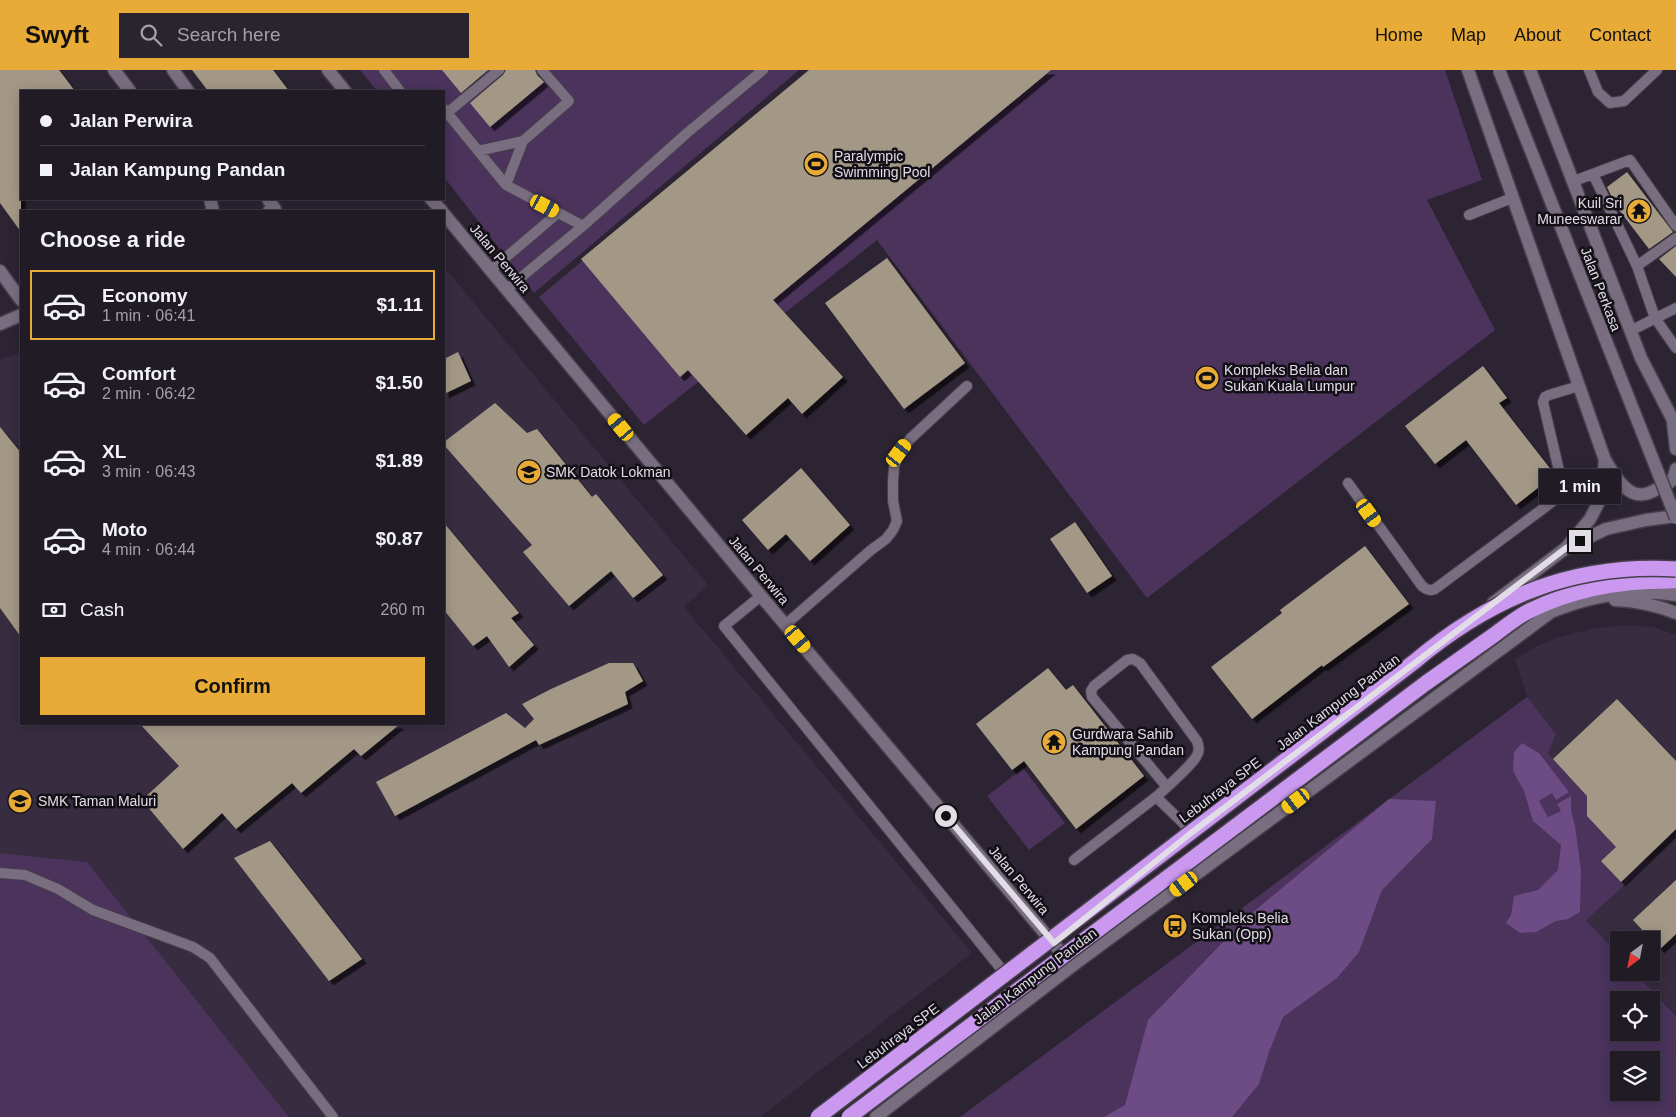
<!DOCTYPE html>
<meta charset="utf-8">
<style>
:root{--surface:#211b26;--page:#29242e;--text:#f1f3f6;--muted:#a2a1a7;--line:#3e3943;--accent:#e8ab37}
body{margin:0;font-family:Helvetica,sans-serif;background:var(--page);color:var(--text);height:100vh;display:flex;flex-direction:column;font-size:19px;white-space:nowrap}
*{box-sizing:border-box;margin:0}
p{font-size:16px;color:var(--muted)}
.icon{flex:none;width:28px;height:28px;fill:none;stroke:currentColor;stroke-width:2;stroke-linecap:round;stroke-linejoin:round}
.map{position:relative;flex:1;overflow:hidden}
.drawer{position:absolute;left:20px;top:140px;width:425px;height:515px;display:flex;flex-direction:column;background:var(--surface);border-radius:0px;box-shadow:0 2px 12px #0003,0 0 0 1px var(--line)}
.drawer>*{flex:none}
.hud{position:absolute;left:20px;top:20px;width:425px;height:110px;border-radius:0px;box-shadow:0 2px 12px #0003,0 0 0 1px var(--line);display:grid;align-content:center;height:110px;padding:0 20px;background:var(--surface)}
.needle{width:32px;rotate:212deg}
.fabs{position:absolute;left:1610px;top:861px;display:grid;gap:10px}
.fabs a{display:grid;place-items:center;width:50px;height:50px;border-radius:0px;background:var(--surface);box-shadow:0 2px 12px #0003,0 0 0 1px var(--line);font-size:25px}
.end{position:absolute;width:22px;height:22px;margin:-11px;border:6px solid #e1dce6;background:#111;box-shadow:0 0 0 2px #111}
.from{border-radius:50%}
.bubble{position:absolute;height:35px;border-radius:0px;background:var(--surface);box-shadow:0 2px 12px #0003,0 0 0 1px var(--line);font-size:16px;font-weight:700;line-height:35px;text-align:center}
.car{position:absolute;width:15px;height:30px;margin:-15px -8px;border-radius:6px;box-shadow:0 0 4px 1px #0007;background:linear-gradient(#f5c518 24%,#345 0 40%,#f5c518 0 76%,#345 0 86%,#f5c518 0)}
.hud b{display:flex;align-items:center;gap:18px;height:48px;font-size:19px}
.hud b+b{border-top:1px solid var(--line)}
.hud i{width:12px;height:12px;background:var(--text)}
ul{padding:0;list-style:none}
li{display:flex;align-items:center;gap:15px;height:70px;margin:0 10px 8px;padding:0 10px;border:2px solid transparent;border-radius:0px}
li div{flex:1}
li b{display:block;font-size:19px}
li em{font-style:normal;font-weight:700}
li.selected{border-color:var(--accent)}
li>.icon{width:45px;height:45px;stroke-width:1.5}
h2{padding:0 20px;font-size:22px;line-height:60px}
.pay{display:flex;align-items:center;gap:12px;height:55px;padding:0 20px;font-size:19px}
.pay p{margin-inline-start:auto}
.action{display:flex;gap:10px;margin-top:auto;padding:10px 20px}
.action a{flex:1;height:58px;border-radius:0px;background:var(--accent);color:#111;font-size:20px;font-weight:700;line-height:58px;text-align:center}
header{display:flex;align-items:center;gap:30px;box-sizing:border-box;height:70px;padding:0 25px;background:var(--accent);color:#111}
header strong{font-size:24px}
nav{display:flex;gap:28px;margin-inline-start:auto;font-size:18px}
.search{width:350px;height:45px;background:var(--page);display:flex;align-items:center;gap:12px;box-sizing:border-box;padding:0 18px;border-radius:0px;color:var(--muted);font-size:19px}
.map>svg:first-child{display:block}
</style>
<header>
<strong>Swyft</strong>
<div class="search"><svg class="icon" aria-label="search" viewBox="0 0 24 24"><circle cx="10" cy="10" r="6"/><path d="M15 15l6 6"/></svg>Search here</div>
<nav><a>Home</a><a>Map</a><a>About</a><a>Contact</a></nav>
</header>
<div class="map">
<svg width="1676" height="1047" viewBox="0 0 1676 1047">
<defs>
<filter id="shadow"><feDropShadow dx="4.5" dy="4.5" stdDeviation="0" flood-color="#0009"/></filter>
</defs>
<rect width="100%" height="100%" fill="#2c2433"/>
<!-- built -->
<path fill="#372c40" d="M444,197L708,515L684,537L972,883L760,1047H289L87,792L0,783V290L21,282V654H444Z
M1626,555L1653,557L1676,565V946L1635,903L1651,902V870H1619V885L1586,850L1621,812L1601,791L1596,755L1548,684L1556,664L1527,627L1515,589L1537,576L1560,567L1595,558Z"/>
<!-- green -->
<path fill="#4b335c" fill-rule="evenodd" d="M360,0H799L534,223L444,107V21H377Z
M813,0H1445L1482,110L1427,130L1495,260L1147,528L877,170L644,355L539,227Z
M1527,627L1556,664L1548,684L1626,767L1601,791L1645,787L1650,792L1586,850L1619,885V902L1635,903L1676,946V1047H960ZM1619,930H1651V962H1619ZM1619,990H1651V1022H1619Z
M1023,698L1065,753L1029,780L987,726Z
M0,783L87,792L289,1047H0Z"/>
<!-- water -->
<path fill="#6d4b85" d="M1522,673L1539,683L1569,722L1556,730L1552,723L1539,731L1548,747L1561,741L1557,734L1571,726V740L1575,756L1581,800L1580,842L1568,849L1556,851L1536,862L1520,863L1506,853L1511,845L1514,826L1538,820L1558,800L1561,775L1533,751L1524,721L1513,701L1514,682Z
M1389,729L1436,731L1432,769L1382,820L1359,882L1337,908L1283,947L1269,982L1259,1014L1232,1047H1104L1125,1035L1148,950L1246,848Z"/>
<!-- building -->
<path fill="#a39886" filter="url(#shadow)" d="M0,0H59L75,21H21V162L0,133Z
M192,0H273L289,21H208Z
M442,0H488L461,23Z
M506,0H535L537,5L544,12L490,57L470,33L503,5Z
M809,0H1051L773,230L843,307L802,344L788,328L746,365L688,300L680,307L581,189Z
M1627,102L1673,162L1649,179L1616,136L1607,117Z
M1676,176V207L1659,189Z
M887,188L965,293L904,339L825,233Z
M458,282L471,311L444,324V289Z
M1483,296L1507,328L1499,333L1552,401L1553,406L1516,435L1466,370L1435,394L1405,356Z
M495,333L527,363L537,359L592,427L596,424L663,505L633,528L611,501L569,536L523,482L532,475L444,375V372Z
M0,357L21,383V567L0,538Z
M801,398L850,455L810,491L786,464L768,480L742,450Z
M1075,452L1112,506L1087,523L1050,469Z
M444,453L519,543L511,548L534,575L509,597L487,566L473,576L444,540Z
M1365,476L1409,534L1323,597L1322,595L1252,649L1211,597L1282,543L1280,540Z
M609,593H633L643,611L625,622L628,634L539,675L536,670L395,746L376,712L506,643L525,658L534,649L522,634L551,619Z
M1048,598L1066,620L1073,615L1144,706L1076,759L1024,691L1012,700L976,654Z
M1617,629L1676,691V759L1621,812L1601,791L1616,777L1587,746V726L1553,689Z
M140,654H400L361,686L354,679L301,723L292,713L236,759L222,743L183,779L142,730L179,696Z
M270,771L362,889L329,911L234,788Z
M1676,810V864L1660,879L1633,850Z"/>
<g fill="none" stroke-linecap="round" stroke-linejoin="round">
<defs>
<path id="service" d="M384,0L400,21
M1589,0L1598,22L1610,33L1624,31L1657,0
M444,39L506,115L583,156L687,63L763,0
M447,43L499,0
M478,81L523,71
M1593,104L1637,196L1676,168
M1574,111L1630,90L1676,156
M506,115L523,71L569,31L542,0
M1469,145L1512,128
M1637,196L1655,248L1676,278
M491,200L558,143
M507,219L583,156
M1630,261L1676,238
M1348,413L1422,516C1427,520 1430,521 1435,519L1556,429L1561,414L1560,405L1543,332L1545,327L1549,325L1579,316
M761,526L724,556L1007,906
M785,555L871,480L886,469L893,460L897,451L893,431V411L894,397L899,383L910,369L967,316
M1156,727L1183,753L1191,763
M1074,790L1156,727C1167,717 1189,698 1196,687C1200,681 1199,677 1197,671L1140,593L1133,589L1127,590L1094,616L1091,621L1092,627L1167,717
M0,803L25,805L58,819L93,840L193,877L210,888L333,1047"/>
<path id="minor" d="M114,0L130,21
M173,0L188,21
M328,0L345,21
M210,129L213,141
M268,129L275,139L269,141
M431,129L442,141
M444,144L761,526L1069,892
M0,201L21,230
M0,254L21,245"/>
<path id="tertiary" d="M1615,530C1636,531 1656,535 1676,543
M1493,533L1566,478L1606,459L1646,450L1676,446
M876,1047L1072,896L1551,542C1592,525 1632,518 1676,525"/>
<path id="secondary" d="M1468,0L1605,390L1601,428L1590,449L1566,478
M1530,0L1641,288L1676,356
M1673,352L1676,379
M1605,390C1613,402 1626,428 1644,424C1649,424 1655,420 1659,418C1669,415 1674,410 1676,399"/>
<path id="motorway" d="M1426,613C1449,597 1471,581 1494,565C1505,557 1517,547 1529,541C1575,518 1625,510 1676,511"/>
</defs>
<!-- service casing -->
<use href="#service" stroke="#463f4b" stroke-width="12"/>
<!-- minor casing -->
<use href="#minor" stroke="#463f4b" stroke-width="15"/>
<!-- tertiary casing -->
<use href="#tertiary" stroke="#463f4b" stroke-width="15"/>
<!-- secondary casing -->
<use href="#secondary" stroke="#463f4b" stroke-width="15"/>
<!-- motorway casing -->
<use href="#motorway" stroke="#463f4b" stroke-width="18"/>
<!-- service -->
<use href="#service" stroke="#786e7f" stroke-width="10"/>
<!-- minor -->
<use href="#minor" stroke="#786e7f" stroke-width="12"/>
<!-- tertiary -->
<use href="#tertiary" stroke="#786e7f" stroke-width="12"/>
<!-- secondary -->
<use href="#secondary" stroke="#786e7f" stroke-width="12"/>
<!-- motorway -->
<use href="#motorway" stroke="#ca98ef" stroke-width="15"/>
<defs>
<path id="secondary-bridge" d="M1499,0L1676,448"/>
<path id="motorway-bridge" d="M818,1047L1414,592C1491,527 1574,493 1676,499
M849,1047L1426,613"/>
</defs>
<!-- secondary-bridge casing -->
<use href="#secondary-bridge" stroke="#463f4b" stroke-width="15" stroke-linecap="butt"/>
<!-- motorway-bridge casing -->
<use href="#motorway-bridge" stroke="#463f4b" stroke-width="18" stroke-linecap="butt"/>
<!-- secondary-bridge -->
<use href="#secondary-bridge" stroke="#786e7f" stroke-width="12"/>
<!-- motorway-bridge -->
<use href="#motorway-bridge" stroke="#ca98ef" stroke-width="15"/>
</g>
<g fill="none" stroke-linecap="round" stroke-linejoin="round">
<!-- route -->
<path stroke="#e1dce6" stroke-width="6" d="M946,746L1054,873L1191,763L1566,478L1580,471"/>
</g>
<!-- icons -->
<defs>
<symbol id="stadium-disc" viewBox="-11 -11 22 22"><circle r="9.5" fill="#e8ab37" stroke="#130f16"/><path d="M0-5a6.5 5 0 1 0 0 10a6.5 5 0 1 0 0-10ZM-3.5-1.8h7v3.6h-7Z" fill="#111"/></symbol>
<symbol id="temple-disc" viewBox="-11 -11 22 22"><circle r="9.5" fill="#e8ab37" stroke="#130f16"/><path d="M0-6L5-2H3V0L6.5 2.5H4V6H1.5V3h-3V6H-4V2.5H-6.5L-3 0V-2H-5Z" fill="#111"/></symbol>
<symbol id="school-disc" viewBox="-11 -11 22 22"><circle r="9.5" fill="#e8ab37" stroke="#130f16"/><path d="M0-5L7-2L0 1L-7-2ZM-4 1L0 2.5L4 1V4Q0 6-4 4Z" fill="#111"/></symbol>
<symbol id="bus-disc" viewBox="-11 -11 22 22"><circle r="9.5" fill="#e8ab37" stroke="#130f16"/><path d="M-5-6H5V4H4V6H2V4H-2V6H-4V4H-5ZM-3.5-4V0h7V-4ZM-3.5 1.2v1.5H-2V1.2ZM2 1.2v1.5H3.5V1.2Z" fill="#111"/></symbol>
</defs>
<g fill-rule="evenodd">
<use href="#stadium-disc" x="802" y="80" width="28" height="28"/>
<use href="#temple-disc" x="1625" y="127" width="28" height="28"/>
<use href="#stadium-disc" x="1193" y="294" width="28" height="28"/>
<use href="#school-disc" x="515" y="388" width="28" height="28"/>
<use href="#temple-disc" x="1040" y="658" width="28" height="28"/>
<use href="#school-disc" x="6" y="717" width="28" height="28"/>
<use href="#bus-disc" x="1161" y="842" width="28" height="28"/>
</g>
<g text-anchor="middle" stroke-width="5" stroke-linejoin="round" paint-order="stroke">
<!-- poi labels -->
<g font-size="14" fill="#e1dce6" stroke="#130f16" text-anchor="start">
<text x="834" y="91">Paralympic<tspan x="834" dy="16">Swimming Pool</tspan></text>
<text x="1622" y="138" text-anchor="end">Kuil Sri<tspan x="1622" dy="16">Muneeswarar</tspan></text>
<text x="1224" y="305">Kompleks Belia dan<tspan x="1224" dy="16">Sukan Kuala Lumpur</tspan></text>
<text x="546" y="407">SMK Datok Lokman</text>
<text x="1072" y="669">Gurdwara Sahib<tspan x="1072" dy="16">Kampung Pandan</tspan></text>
<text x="38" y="736">SMK Taman Maluri</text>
<text x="1192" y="853">Kompleks Belia<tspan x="1192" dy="16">Sukan (Opp)</tspan></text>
</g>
<!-- street labels -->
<g font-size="14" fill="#e1dce6" stroke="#130f16">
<text transform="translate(500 188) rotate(50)" y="5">Jalan Perwira</text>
<text transform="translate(1601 219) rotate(69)" y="5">Jalan Perkasa</text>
<text transform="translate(759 500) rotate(50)" y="5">Jalan Perwira</text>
<text transform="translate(1338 632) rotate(-37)" y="5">Jalan Kampung Pandan</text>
<text transform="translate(1220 720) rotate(-37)" y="5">Lebuhraya SPE</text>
<text transform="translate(1019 810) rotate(50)" y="5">Jalan Perwira</text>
<text transform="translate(1035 906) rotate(-37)" y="5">Jalan Kampung Pandan</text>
<text transform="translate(898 966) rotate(-37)" y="5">Lebuhraya SPE</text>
</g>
</g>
</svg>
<div class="fabs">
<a><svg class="needle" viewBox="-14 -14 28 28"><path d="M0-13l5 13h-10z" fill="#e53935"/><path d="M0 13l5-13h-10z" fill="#a2a1a7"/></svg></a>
<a><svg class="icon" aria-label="locate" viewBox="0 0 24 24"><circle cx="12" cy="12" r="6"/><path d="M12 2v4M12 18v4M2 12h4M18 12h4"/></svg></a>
<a><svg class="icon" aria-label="layers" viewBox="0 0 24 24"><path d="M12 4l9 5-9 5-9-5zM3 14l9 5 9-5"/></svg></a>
</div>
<i class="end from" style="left:946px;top:746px"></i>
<i class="end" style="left:1580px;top:471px"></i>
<div class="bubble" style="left:1539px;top:399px;width:82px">1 min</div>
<i class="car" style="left:545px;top:136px;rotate:118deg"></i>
<i class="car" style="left:621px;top:357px;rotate:320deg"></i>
<i class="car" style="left:899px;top:383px;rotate:37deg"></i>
<i class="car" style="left:1369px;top:443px;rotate:144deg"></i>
<i class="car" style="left:798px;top:569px;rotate:140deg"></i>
<i class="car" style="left:1296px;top:731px;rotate:233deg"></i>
<i class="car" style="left:1184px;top:814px;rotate:233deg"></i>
<div class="hud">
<b><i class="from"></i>Jalan Perwira</b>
<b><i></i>Jalan Kampung Pandan</b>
</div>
<section class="drawer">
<h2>Choose a ride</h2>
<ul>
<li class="selected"><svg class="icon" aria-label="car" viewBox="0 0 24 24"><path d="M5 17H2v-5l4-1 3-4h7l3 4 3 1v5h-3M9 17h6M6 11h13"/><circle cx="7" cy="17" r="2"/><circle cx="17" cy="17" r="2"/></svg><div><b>Economy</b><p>1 min · 06:41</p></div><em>$1.11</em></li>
<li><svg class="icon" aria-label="car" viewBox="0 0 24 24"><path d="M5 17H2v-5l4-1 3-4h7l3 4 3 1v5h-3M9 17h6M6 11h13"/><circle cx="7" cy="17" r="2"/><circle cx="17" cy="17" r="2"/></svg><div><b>Comfort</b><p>2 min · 06:42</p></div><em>$1.50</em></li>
<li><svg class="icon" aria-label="car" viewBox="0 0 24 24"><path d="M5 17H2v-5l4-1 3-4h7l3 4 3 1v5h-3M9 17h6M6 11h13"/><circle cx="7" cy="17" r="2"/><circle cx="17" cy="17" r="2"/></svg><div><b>XL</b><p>3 min · 06:43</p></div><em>$1.89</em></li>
<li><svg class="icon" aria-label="car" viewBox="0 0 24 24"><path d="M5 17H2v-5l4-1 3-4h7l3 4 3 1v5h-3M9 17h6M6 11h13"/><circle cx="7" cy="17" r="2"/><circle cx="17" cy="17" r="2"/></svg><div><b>Moto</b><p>4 min · 06:44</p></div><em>$0.87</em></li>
</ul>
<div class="pay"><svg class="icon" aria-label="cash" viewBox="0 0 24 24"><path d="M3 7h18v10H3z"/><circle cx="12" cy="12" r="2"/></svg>Cash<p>260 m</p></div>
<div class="action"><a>Confirm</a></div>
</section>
</div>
